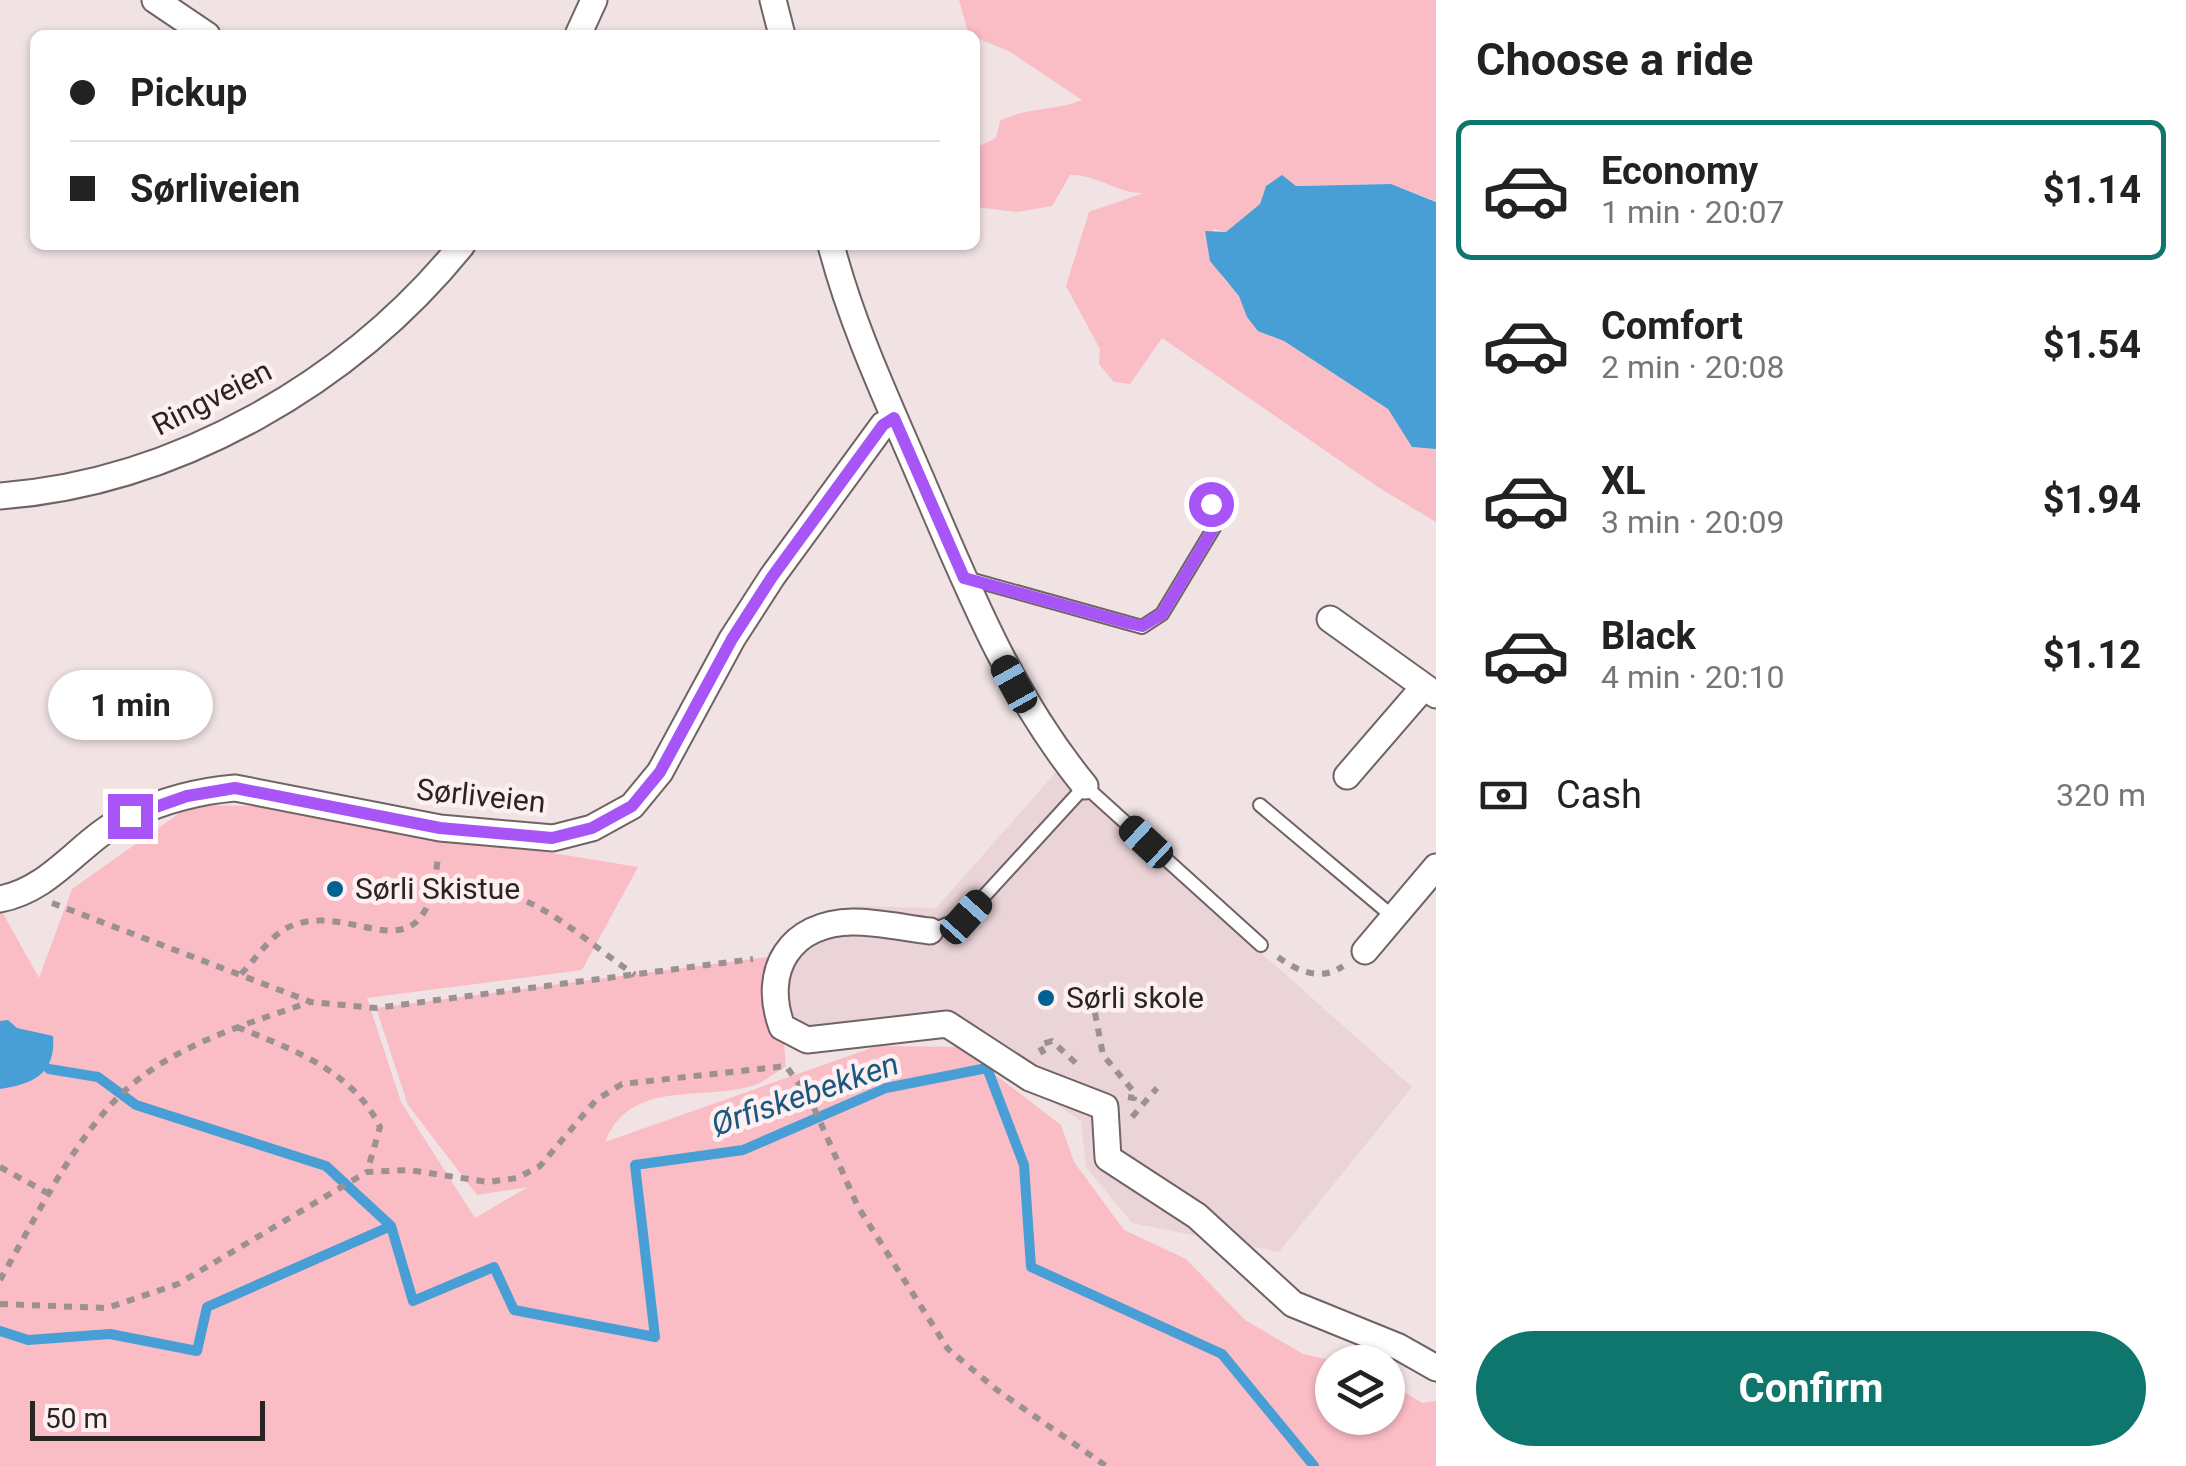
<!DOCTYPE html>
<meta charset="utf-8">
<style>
:root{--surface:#fff;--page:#f6f6f6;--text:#222;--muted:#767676;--line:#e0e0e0;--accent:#0f766e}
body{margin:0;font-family:Roboto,sans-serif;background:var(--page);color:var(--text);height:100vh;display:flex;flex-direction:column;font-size:38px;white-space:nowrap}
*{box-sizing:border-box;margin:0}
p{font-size:32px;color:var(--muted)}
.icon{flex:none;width:55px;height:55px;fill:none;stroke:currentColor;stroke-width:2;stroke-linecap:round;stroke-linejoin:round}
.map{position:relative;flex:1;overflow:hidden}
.side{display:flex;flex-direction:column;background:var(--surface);width:750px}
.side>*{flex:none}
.guide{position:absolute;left:30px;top:30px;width:950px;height:220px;border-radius:15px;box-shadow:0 2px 8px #0004;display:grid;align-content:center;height:220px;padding:0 40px;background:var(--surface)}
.controls{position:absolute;left:1315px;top:1345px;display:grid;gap:20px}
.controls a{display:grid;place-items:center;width:90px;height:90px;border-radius:50%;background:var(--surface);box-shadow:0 2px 8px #0004;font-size:50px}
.scale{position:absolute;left:30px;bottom:25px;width:235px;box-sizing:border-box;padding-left:10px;border:5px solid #2a2525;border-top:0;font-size:28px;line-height:35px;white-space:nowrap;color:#2a2525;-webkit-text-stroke:8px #feeff1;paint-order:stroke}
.end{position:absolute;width:45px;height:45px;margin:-22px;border:12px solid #a855f7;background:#fff;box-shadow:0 0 0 5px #fff}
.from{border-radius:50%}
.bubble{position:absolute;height:70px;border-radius:35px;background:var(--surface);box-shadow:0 2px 8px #0004;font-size:32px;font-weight:700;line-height:70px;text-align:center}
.car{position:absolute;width:30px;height:60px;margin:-30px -15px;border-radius:12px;box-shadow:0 0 8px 2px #0007;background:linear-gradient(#222 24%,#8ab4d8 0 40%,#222 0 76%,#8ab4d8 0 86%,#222 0)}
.guide b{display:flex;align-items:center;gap:35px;height:95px;font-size:38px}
.guide b+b{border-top:2px solid var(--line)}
.guide i{width:25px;height:25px;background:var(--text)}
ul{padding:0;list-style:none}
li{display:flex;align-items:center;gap:30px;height:140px;margin:0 20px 15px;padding:0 20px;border:5px solid transparent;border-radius:15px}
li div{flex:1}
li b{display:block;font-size:38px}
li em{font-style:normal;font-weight:700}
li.current{border-color:var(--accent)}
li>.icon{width:90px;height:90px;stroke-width:1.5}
h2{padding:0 40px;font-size:45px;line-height:120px}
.pay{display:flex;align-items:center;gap:25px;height:110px;padding:0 40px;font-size:38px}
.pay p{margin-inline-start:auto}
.primary-button{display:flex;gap:20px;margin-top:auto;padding:20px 40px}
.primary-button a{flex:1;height:115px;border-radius:60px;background:var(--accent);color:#fff;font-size:40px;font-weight:700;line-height:115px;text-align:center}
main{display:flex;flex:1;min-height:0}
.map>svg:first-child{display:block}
</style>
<main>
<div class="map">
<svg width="1436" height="1466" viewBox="0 0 1436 1466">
<rect width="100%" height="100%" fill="#f1e2e4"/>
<!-- built -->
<path fill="#ebd4d7" d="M1057,771L1412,1087L1279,1252L1132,1223L1086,1167L1081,1121L958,1039L783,1043L776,956L783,939L814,915L855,906L936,908Z"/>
<!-- green -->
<path fill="#fabcc5" d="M959,0H1436V201L1391,184L1266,186L1260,204L1226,232L1213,229L1222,277L1240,296L1247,317L1388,409L1412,447L1436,449V522L1381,489L1162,338L1130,384L1114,382L1099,364L1100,349L1066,286L1089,212L1144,193C1117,194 1098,174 1070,175L1052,206L1017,212L975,207V148L996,138L1000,121C1030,106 1053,112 1082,100L1009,51L969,35Z
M191,805L264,806L638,867L582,970L367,998L401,1102L475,1218L528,1187L477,1195L408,1105L376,1008L776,956L786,1066C775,1073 763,1083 752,1086C700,1101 630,1079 605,1142L877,1046L959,1047L1061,1125L1074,1162L1124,1230L1186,1259L1245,1320L1303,1354L1339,1362H1332V1418H1388V1382L1422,1403L1436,1401V1466H0V908L39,978L72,889Z"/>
<!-- water -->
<path fill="#479fd6" d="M1282,175L1296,186L1391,184L1436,202V449L1412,447L1388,409L1284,341L1258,331L1247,317L1239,296L1210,261L1205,231L1226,232L1260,204L1266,186Z
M8,1020L17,1028L53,1036C56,1073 34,1084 0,1089V1021Z"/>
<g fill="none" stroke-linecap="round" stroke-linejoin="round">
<!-- stream -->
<path stroke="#479fd6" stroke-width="10" d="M49,1069L98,1077L136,1105L326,1166L391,1226
M0,1331L28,1340L110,1334L197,1351L207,1307L391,1226L413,1301L494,1267L514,1310L655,1337L635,1165L743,1150L886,1088L987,1068L1024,1165L1031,1267L1222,1354L1314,1466"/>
<defs>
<path id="lane" d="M966,578L1142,627L1162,614L1215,526L1211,504
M1260,805L1391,915
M930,931L965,917L1085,786L1261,945"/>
<path id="street" d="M155,0L207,35
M773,0L782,35
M578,35L594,0
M831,245C852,326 888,402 921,479C968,588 1009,693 1085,786
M0,496C177,483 351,382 462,245
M1330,619L1436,695
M1347,776L1423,688
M0,899C54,889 81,838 130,816C162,801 199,791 235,788L440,828L553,838L592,828L632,806L660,772L732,639L772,577L883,425L894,419
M930,931C905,928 878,922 853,922C790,923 761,970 782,1027L807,1040L947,1024L1030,1078L1105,1107L1108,1158L1197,1216L1293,1304L1399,1347L1436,1368
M1365,951L1436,867"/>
</defs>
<!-- lane casing -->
<use href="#lane" stroke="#6f6364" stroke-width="16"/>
<!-- street casing -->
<use href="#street" stroke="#6f6364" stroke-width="29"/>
<!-- path -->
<path stroke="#9c9192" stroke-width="6" stroke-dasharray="8 8" stroke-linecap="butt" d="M433,890C525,876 566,928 635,975
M52,903L311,1002L376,1008L753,959
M1278,957C1297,971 1321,982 1343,966
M241,974C255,960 272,933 291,926C357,899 427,988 438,855
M1092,997L1103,1055L1134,1092V1098L1128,1097
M237,1027C292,1049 353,1071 380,1127L367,1172
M1044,1054L1039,1045L1052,1041L1080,1067
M1132,1117L1157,1088
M0,1167L51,1195
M0,1280C35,1220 76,1133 129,1087C180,1043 247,1024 310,1002
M0,1304L107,1308L178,1284L367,1172L409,1170L488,1182L517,1178L540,1166L596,1100L622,1084L786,1066L810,1099L858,1207L948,1349L997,1390L1106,1466"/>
<!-- lane -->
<use href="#lane" stroke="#fff" stroke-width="12"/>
<!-- street -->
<use href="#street" stroke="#fff" stroke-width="25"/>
</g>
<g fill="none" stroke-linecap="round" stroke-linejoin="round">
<!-- route -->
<path stroke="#a855f7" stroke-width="12" d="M130,816L187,796L235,788L440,828L552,838L592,828L632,806L660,772L732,639L772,577L883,425L894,418L964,578L1128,623L1142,626L1162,614L1215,526L1211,504"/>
</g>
<!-- markers -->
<g fill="#006291" stroke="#feeff1" stroke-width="4">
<circle cx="335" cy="889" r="10"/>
<circle cx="1046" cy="998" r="10"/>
</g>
<g text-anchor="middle" stroke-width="9" stroke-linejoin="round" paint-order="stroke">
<!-- street labels -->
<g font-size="30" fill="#2a2525" stroke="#feeff1">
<text transform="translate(212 398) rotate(-27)" y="10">Ringveien</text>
<text transform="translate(481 796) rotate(6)" y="10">Sørliveien</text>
</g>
<!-- poi labels -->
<g font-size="30" fill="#2a2525" stroke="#feeff1" text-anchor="start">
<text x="355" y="899">Sørli Skistue</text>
<text x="1066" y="1008">Sørli skole</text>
</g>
<!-- water labels -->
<g font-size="32" font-style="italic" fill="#19597f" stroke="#feeff1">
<text transform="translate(805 1094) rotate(-19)" y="11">Ørfiskebekken</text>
</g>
</g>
</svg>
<div class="controls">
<a><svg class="icon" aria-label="layers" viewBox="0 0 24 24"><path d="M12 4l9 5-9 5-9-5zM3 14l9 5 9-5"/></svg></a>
</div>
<div class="scale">50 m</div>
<i class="end from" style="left:1211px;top:504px"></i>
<i class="end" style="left:130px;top:816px"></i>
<div class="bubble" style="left:48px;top:670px;width:165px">1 min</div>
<i class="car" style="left:1014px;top:684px;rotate:331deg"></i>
<i class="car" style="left:1146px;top:842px;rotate:313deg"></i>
<i class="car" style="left:966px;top:917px;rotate:42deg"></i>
<div class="guide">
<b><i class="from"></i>Pickup</b>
<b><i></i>Sørliveien</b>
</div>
</div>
<section class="side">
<h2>Choose a ride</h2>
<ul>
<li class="current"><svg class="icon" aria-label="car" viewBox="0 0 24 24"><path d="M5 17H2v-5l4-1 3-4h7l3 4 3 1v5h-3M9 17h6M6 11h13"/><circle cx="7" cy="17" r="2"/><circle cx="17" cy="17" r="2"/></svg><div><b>Economy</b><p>1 min · 20:07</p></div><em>$1.14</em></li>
<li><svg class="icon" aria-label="car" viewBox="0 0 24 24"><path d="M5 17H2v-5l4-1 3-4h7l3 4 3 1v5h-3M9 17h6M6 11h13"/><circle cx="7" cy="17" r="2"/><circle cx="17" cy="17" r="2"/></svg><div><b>Comfort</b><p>2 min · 20:08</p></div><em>$1.54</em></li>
<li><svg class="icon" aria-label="car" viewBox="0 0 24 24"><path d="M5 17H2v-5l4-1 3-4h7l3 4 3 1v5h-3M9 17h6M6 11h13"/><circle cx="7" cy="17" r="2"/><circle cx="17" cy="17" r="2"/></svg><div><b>XL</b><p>3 min · 20:09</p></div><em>$1.94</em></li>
<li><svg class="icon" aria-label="car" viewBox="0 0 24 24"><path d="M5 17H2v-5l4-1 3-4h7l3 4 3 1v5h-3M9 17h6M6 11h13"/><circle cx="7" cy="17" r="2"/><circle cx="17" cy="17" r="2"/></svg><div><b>Black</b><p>4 min · 20:10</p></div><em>$1.12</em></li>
</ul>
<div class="pay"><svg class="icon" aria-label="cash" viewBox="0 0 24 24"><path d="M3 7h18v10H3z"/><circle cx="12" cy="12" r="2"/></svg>Cash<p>320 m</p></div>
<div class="primary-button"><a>Confirm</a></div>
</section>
</main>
